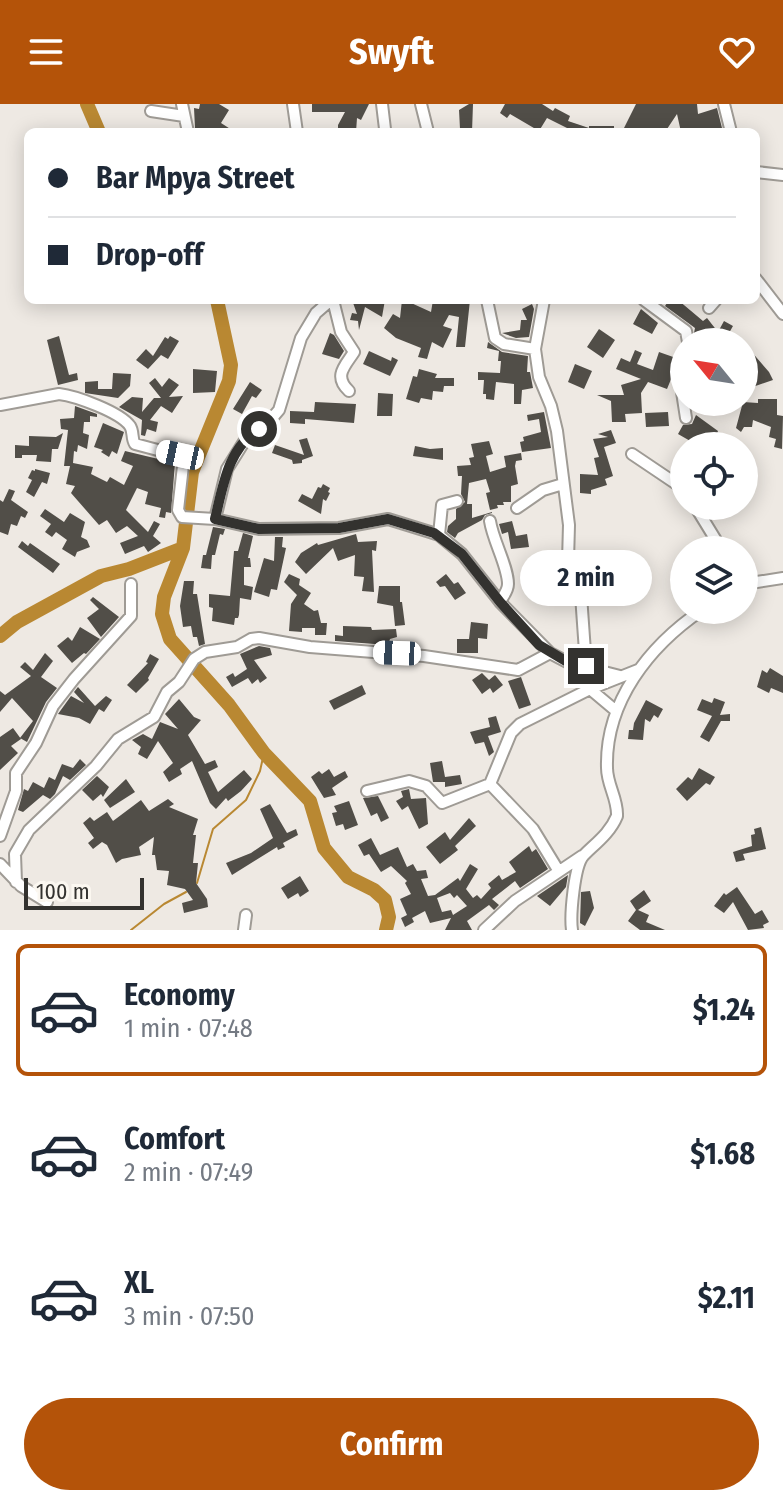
<!DOCTYPE html>
<meta charset="utf-8">
<style>
:root{--surface:#fff;--page:#f6f6f7;--text:#1f2937;--muted:#747a83;--line:#e0e1e3;--accent:#b45309}
body{margin:0;font-family:"Fira Sans Condensed",sans-serif;background:var(--page);color:var(--text);height:100vh;display:flex;flex-direction:column;font-size:30px;white-space:nowrap}
*{box-sizing:border-box;margin:0}
p{font-size:26px;color:var(--muted)}
.icon{flex:none;width:44px;height:44px;fill:none;stroke:currentColor;stroke-width:2;stroke-linecap:round;stroke-linejoin:round}
.map{position:relative;height:826px;overflow:hidden}
.sheet{display:flex;flex-direction:column;background:var(--surface);flex:1}
.sheet>*{flex:none}
.top-card{position:absolute;left:24px;top:24px;width:736px;height:176px;border-radius:12px;box-shadow:0 4px 20px #0003;display:grid;align-content:center;height:176px;padding:0 24px;background:var(--surface)}
.needle{width:52px;rotate:300deg}
.tools{position:absolute;left:670px;top:224px;display:grid;gap:16px}
.tools a{display:grid;place-items:center;width:88px;height:88px;border-radius:50%;background:var(--surface);box-shadow:0 4px 20px #0003;font-size:40px}
.scale{position:absolute;left:24px;bottom:20px;width:120px;box-sizing:border-box;padding-left:8px;border:4px solid #33322f;border-top:0;font-size:22px;line-height:28px;white-space:nowrap;color:#33322f;-webkit-text-stroke:6px #fbf7f0;paint-order:stroke}
.end{position:absolute;width:36px;height:36px;margin:-18px;border:10px solid #33322f;background:#fff;box-shadow:0 0 0 4px #fff}
.from{border-radius:50%}
.bubble{position:absolute;height:56px;border-radius:28px;background:var(--surface);box-shadow:0 4px 20px #0003;font-size:26px;font-weight:700;line-height:56px;text-align:center}
.car{position:absolute;width:24px;height:48px;margin:-24px -12px;border-radius:10px;box-shadow:0 0 6px 2px #0007;background:linear-gradient(#fff 24%,#345 0 40%,#fff 0 76%,#345 0 86%,#fff 0)}
.top-card b{display:flex;align-items:center;gap:28px;height:76px;font-size:30px}
.top-card b+b{border-top:2px solid var(--line)}
.top-card i{width:20px;height:20px;background:var(--text)}
ul{padding:14px 0 0;list-style:none}
li{display:flex;align-items:center;gap:24px;height:132px;margin:0 16px 12px;padding:0 8px;border:4px solid transparent;border-radius:12px}
li div{flex:1}
li b{display:block;font-size:30px}
li em{font-style:normal;font-weight:700}
li.active{border-color:var(--accent)}
li>.icon{width:72px;height:72px;stroke-width:1.5}
.button{display:flex;gap:16px;margin-top:auto;padding:16px 24px}
.button a{flex:1;height:92px;border-radius:48px;background:var(--accent);color:#fff;font-size:32px;font-weight:700;line-height:92px;text-align:center}
header{display:flex;justify-content:space-between;align-items:center;height:104px;padding:0 24px;background:var(--accent);color:#fff;font-size:36px;font-weight:700}
.map>svg:first-child{display:block}
</style>
<header><svg class="icon" aria-label="menu" viewBox="0 0 24 24"><path d="M4 6h16M4 12h16M4 18h16"/></svg>Swyft<svg class="icon" aria-label="heart" viewBox="0 0 24 24"><path d="M12 20l-8-8c-3-5 5-10 8-4 3-6 11-1 8 4z"/></svg></header>
<div class="map">
<svg width="783" height="826" viewBox="0 0 783 826">
<rect width="100%" height="100%" fill="#eee9e3"/>
<g fill="none" stroke-linecap="round" stroke-linejoin="round">
<!-- stream -->
<path stroke="#b98832" stroke-width="2" d="M197,779L213,725L246,696L260,667L264,649
M131,826L164,800L186,788"/>
<!-- river -->
<path stroke="#b98832" stroke-width="14" d="M87,0L99,28
M217,196L231,261L229,277L192,368L183,444L164,493L162,510L170,535L229,601L264,649L310,697L324,744L348,773L374,786L385,796L389,813L386,826
M0,532L17,518L101,472L129,465L183,444"/>
</g>
<!-- building -->
<path fill="#514e48" fill-rule="evenodd" d="M200,0H219L229,6L221,19L235,28H205L207,24H195L194,4L199,5Z
M312,0H369L361,16L357,14L356,28H338V21L345,8H312Z
M469,0H473L472,28L460,25L459,6Z
M505,0H542L553,7L555,4L570,12L568,17L589,24V22H614V28H568L569,25L547,14L539,27L510,10L507,14L500,9Z
M636,0H697L698,10L717,4L723,28H681L677,10L665,28H622Z
M352,196H385L382,213L365,203L359,226L358,217L350,216L352,209L357,210Z
M402,196H410L409,198L431,208L433,196H470L465,243H456L459,213L449,211L443,222L452,225L443,244L432,238L427,255L418,253L421,244L396,234L384,224L393,210L400,214Z
M669,196H678L703,217L707,214L718,228L724,217L733,222L729,229L743,238H725L710,229L701,236L694,229L695,224L665,202Z
M532,200L534,205L529,233L516,234L502,229L520,226L521,216H527L522,205Z
M641,205L658,219L652,230L633,220Z
M599,225L615,236L603,254L587,243Z
M330,229L334,231L344,247L339,255L322,250Z
M59,232L69,271L77,269L78,276L58,281L47,236Z
M170,232L179,237L168,255L161,251L148,265L136,256L146,245L153,252L165,233L168,235Z
M488,238L502,248L528,252L527,268H530L533,284L522,286L521,300H514V280L496,278L494,296L486,295V290H483L484,276H478V268L500,269L501,257H498L499,247L487,244Z
M744,239L769,268L773,276L744,286V267L753,263L744,251Z
M635,246L642,249L637,260L653,266L659,248L676,254V263L667,285L648,278L641,289L642,309L625,310L626,318H612L611,297L597,291H624L621,281L641,275L616,265L621,254L630,258Z
M369,247L391,257L392,253L398,256L390,272L363,260Z
M575,260L592,267L584,285L568,278Z
M193,265L217,267L215,288L193,289Z
M419,265L437,270L435,274H454V282H444L443,288L433,287L432,296L421,294L419,299L406,295L413,272L417,273Z
M113,269L131,270L130,282L118,294L85,289V278L98,277V285H112Z
M155,274L162,283L169,274L179,281L169,293L183,292L172,309L161,302L150,316L158,318L156,328L147,325L145,332L141,331L142,316L119,303L132,293L143,294L142,308L154,294H161L149,279Z
M250,278L262,286L256,294L252,292L242,310L233,305Z
M378,289L393,290L392,312H377Z
M758,295H777V311L783,312L782,345L774,343L776,335L769,333L771,323L753,316L752,323H744L741,328L736,324L743,298L758,299Z
M315,298L356,300L354,319L305,315V320L290,319V307L314,308Z
M75,302L97,310V313L90,312V318H84L83,329L89,331L87,345L78,341L77,348L74,347L73,359L93,363L91,370L107,378L110,373L124,381L133,362L121,357L125,347L175,359L171,409L166,408L165,414L159,413L161,404L145,400L148,388L137,384L126,406L148,428L154,417L160,420L153,432L161,439L148,448L144,442L125,450L120,439L138,432L127,422L116,429L107,416L99,421L71,389L75,382L66,380L70,362H64L68,326L61,325L60,315L74,314Z
M544,308L551,344L522,348L520,338L524,337L523,333L541,328L539,315L528,317L527,311Z
M668,308L669,322L646,323L645,309Z
M696,311L718,327L715,335L728,342H710L695,333L692,338L678,330L683,321L692,320Z
M103,319L124,328L117,350L112,347L109,353L101,348L103,346L94,343Z
M611,326L616,339L604,343L613,372L605,375L607,381L591,386V390L580,389V370L598,371L594,354L599,353L593,335L608,333L598,330Z
M63,329L58,345H52L51,358L36,357L37,351H22V354H15V341L29,342V332L56,333Z
M307,334L313,352L302,356V359L293,360L292,356L272,349L275,341L304,351L299,336Z
M489,337L493,350L486,352L490,368L506,363L504,352L521,349L522,356L516,357L515,362L518,380L511,382V398H503L504,401H497L498,404L490,406L486,389L490,388L486,375L469,379L467,400H472V414L492,408V409L485,411L482,416L458,429L455,434L447,428L448,422L456,415V405L465,398L461,390L462,372H458L457,362L471,361L469,354L474,353L471,340Z
M415,342L430,345L443,344V356L413,352Z
M35,365L50,369L47,380L42,378L34,393L26,388L32,376L28,374L32,366L35,367Z
M323,380L330,384L328,388L330,389L326,397L323,395L321,410L298,397L302,390L312,395L318,383L321,384Z
M9,385L15,387L11,396L28,408L25,414L21,412L17,422L11,420L8,431L0,428V396L3,398Z
M45,405L64,418L70,409L85,418L81,433L87,436L90,443L77,448L75,453L62,445L67,436L56,428L52,433L45,428L51,420L40,412Z
M512,417L516,432L527,430L529,443L511,445L508,428L502,430L499,420Z
M213,423L225,425L223,431L220,430L215,451H212L211,465L201,464L203,451H206Z
M243,429L253,432L248,454H250L251,463H244V481L253,483L251,496L240,494L239,511L238,514H235L234,521L212,517L213,504L209,503V490L230,492L234,447H238Z
M356,430L358,438L377,437L376,447L372,446L374,488L362,487L364,473L354,472L355,451L338,457L333,444L306,470L295,458L301,449L317,439L318,441Z
M275,433H283L282,443L286,444L277,486L271,485L269,493L254,488L264,454L274,457Z
M22,437L28,442L30,439L60,460L53,469L18,443Z
M289,470L300,475L299,481L311,489L304,500L314,507L318,506L321,519H327L326,531H315V524H302V528L289,527L291,500L297,491L284,478Z
M446,470L454,480L458,478L466,489L455,496L445,482L440,483L436,478Z
M184,477H194L193,490H197L205,540L199,542L197,533H193L191,522L183,523L180,502Z
M379,482H400V498H402L405,521L395,522L393,502L377,499Z
M93,493L119,513L101,533L87,514L99,505L90,496Z
M471,518L488,520L487,535L478,534V549H457V535H469Z
M343,522L371,523L372,526L396,525L397,533L390,535L388,541L335,537V531L343,532Z
M80,523L100,535L86,550L84,549L72,559L57,542L68,533L72,537Z
M259,542L270,544L272,551L254,556L267,574L260,579L258,575L252,580L248,574L232,583L226,573L233,569L235,573L247,565L240,550Z
M45,549L53,557L41,573L57,584L46,598L27,638L20,634L33,617L12,594L0,608V587L5,591L31,572L20,563L25,558L33,566Z
M150,550L159,555L148,574L149,576L136,589L127,581L148,559L146,558Z
M770,564L783,572V589L771,584L769,589L757,583L762,566L767,569Z
M482,569L489,576L495,571L503,581L493,589L490,584L482,590L472,576Z
M521,573L531,601L519,605L508,577Z
M362,581L366,590L334,606L329,597Z
M78,583L95,602L106,592L112,596L104,608L99,605L90,620L79,614L58,610L71,592L84,599L74,588Z
M714,594L725,598L720,611L730,610V617H721L709,638L700,633L712,612L697,606L702,595L712,599Z
M179,595L194,613L201,616L188,631L205,660L215,656L218,663L208,668L218,688L244,666L252,675L241,687L228,697L226,694L216,705L210,699L192,657L180,665L182,670L169,678L163,668L173,659L158,637L147,655L138,650L141,643L132,636L143,630L152,635L160,618L178,625L165,610Z
M646,596L663,605L658,614L654,611L650,618L645,615L643,636L628,635L629,626H633L634,619Z
M496,612L501,628L488,632L494,648L489,652L484,638L475,640L470,628L490,623L488,614Z
M13,624L21,635L11,642L18,649L0,666V633Z
M80,655L86,661L70,676L63,672L55,690L50,695L43,691L23,708L18,706L24,685L28,687L33,678L44,684L49,673L55,676L62,660L73,664Z
M442,657L445,673L460,671L462,680L445,683V678H433L430,659Z
M699,664L715,673L710,681L706,679L687,697L676,685L688,673L692,676Z
M329,665L334,673L345,667L348,673L332,684L336,691L324,694L311,673L319,667L322,670Z
M97,672L109,683L103,693L101,690L93,697L82,686Z
M126,675L135,688L110,704L104,696Z
M409,685L411,695L426,694L428,720L419,725L408,702L402,706L396,697L403,693L401,687Z
M378,692L389,714L381,718L377,709L371,712L363,694Z
M168,695L174,700L169,703L198,715L193,731H196L193,759H198L196,779L207,795L208,803L184,809L182,799L193,796L185,785L167,781L169,767L157,766L155,751H152L154,733L139,743L141,751L122,755L116,759L107,741L102,738L93,745L88,739L94,734L83,719L90,713L94,717L107,708L113,717L141,696L149,707Z
M349,697L358,721L345,726L343,720L336,722L332,709L337,708L334,702Z
M270,700L287,729L296,725L298,731L283,739L285,743L278,746L277,743L232,771L226,759L251,749L273,734L260,705Z
M469,714L476,722L455,742L458,746L440,760L426,743L445,728L450,736Z
M761,723L766,745L743,750L745,756L736,758L733,748L752,742L751,731L755,730L754,725Z
M371,734L380,751L398,743L407,763L413,760L417,767L426,766L428,774L421,775L428,792L435,791L458,774L460,777L470,760L478,765L466,785L473,794L477,791L481,795L491,784L488,780L499,771L502,776L516,768L509,758L529,742L532,748L536,745L548,765L520,784L515,777L492,795L499,801L494,806L489,801L467,817L472,826H445L451,814L430,819L425,807L412,814L414,818L405,823L401,814L407,811L400,795L411,790L405,779L407,777L391,762L381,768L369,750L364,752L358,741ZM450,789L454,794L457,791L467,802L453,811L451,806L442,808L437,794Z
M568,771L566,783L550,802L537,792Z
M300,772L309,787L300,793L298,789L288,795L281,784Z
M737,783L755,810L762,806L769,818L763,821L764,824L748,826L733,798L724,809L714,802L724,789L726,791Z
M644,786L651,797L638,806L649,811L646,818L665,826H640L628,817L636,806L630,797Z
M590,787L594,804L585,822L580,819L581,788Z"/>
<g fill="none" stroke-linecap="round" stroke-linejoin="round">
<defs>
<path id="minor" d="M182,0L188,28
M293,0L297,28
M382,0L385,25
M421,0L428,28
M724,0L731,28
M151,7L184,12
M756,68L783,71
M756,175L783,210
M333,196L341,228L354,248C345,262 333,272 349,287
M487,196L495,234L504,240L535,245
M544,196L535,245L539,273L551,302L557,327L569,421L568,457L577,469L581,491L586,562
M644,196L686,227L688,238
M709,204L716,196
M684,255L682,288L686,314
M0,301L59,290C76,292 120,308 130,322C134,328 131,334 135,340L184,353L178,406L182,413L215,415L259,425L339,424L388,415L430,428L439,431L462,450L500,498L550,549L569,559L620,572
M632,350L684,385
M695,402L722,446
M517,404L543,386L563,380
M215,415L227,365L247,333L267,320L279,306L301,234L316,209L331,196
M490,417C493,437 508,462 508,480C508,487 503,492 500,498
M439,431L442,401L457,397
M744,480L783,474
M590,585L615,606
M490,680L533,725L558,766
M367,687L409,677L426,682L442,699L490,680L511,629L520,620L590,585L638,566
M0,732L16,687V669L36,639L53,602L74,575L131,512V480
M0,760L21,782L47,798
M16,778L15,750L29,726L96,662L118,635L154,613L167,588L179,578L194,555L205,548L237,543L251,535L259,534L310,543L424,552L518,566L550,549
M244,826L246,811
M484,826L515,797L582,752
M572,826C570,812 574,761 584,751C596,739 610,729 617,712C618,695 607,681 607,664C605,598 649,542 702,506"/>
</defs>
<!-- minor casing -->
<use href="#minor" stroke="#9f9b95" stroke-width="14"/>
<!-- minor -->
<use href="#minor" stroke="#fff" stroke-width="10"/>
</g>
<g fill="none" stroke-linecap="round" stroke-linejoin="round">
<!-- route -->
<path stroke="#33322f" stroke-width="10" d="M259,325C228,344 223,382 215,415L259,425L339,424L388,415L434,429L462,450L500,498L539,541L569,559L586,562"/>
</g>
</svg>
<div class="tools">
<a><svg class="needle" viewBox="-14 -14 28 28"><path d="M0-13l5 13h-10z" fill="#e53935"/><path d="M0 13l5-13h-10z" fill="#747a83"/></svg></a>
<a><svg class="icon" aria-label="locate" viewBox="0 0 24 24"><circle cx="12" cy="12" r="6"/><path d="M12 2v4M12 18v4M2 12h4M18 12h4"/></svg></a>
<a><svg class="icon" aria-label="layers" viewBox="0 0 24 24"><path d="M12 4l9 5-9 5-9-5zM3 14l9 5 9-5"/></svg></a>
</div>
<div class="scale">100 m</div>
<i class="end from" style="left:259px;top:325px"></i>
<i class="end" style="left:586px;top:562px"></i>
<div class="bubble" style="left:520px;top:446px;width:132px">2 min</div>
<i class="car" style="left:180px;top:351px;rotate:282deg"></i>
<i class="car" style="left:397px;top:549px;rotate:272deg"></i>
<div class="top-card">
<b><i class="from"></i>Bar Mpya Street</b>
<b><i></i>Drop-off</b>
</div>
</div>
<section class="sheet">
<ul>
<li class="active"><svg class="icon" aria-label="car" viewBox="0 0 24 24"><path d="M5 17H2v-5l4-1 3-4h7l3 4 3 1v5h-3M9 17h6M6 11h13"/><circle cx="7" cy="17" r="2"/><circle cx="17" cy="17" r="2"/></svg><div><b>Economy</b><p>1 min · 07:48</p></div><em>$1.24</em></li>
<li><svg class="icon" aria-label="car" viewBox="0 0 24 24"><path d="M5 17H2v-5l4-1 3-4h7l3 4 3 1v5h-3M9 17h6M6 11h13"/><circle cx="7" cy="17" r="2"/><circle cx="17" cy="17" r="2"/></svg><div><b>Comfort</b><p>2 min · 07:49</p></div><em>$1.68</em></li>
<li><svg class="icon" aria-label="car" viewBox="0 0 24 24"><path d="M5 17H2v-5l4-1 3-4h7l3 4 3 1v5h-3M9 17h6M6 11h13"/><circle cx="7" cy="17" r="2"/><circle cx="17" cy="17" r="2"/></svg><div><b>XL</b><p>3 min · 07:50</p></div><em>$2.11</em></li>
</ul>
<div class="button"><a>Confirm</a></div>
</section>
